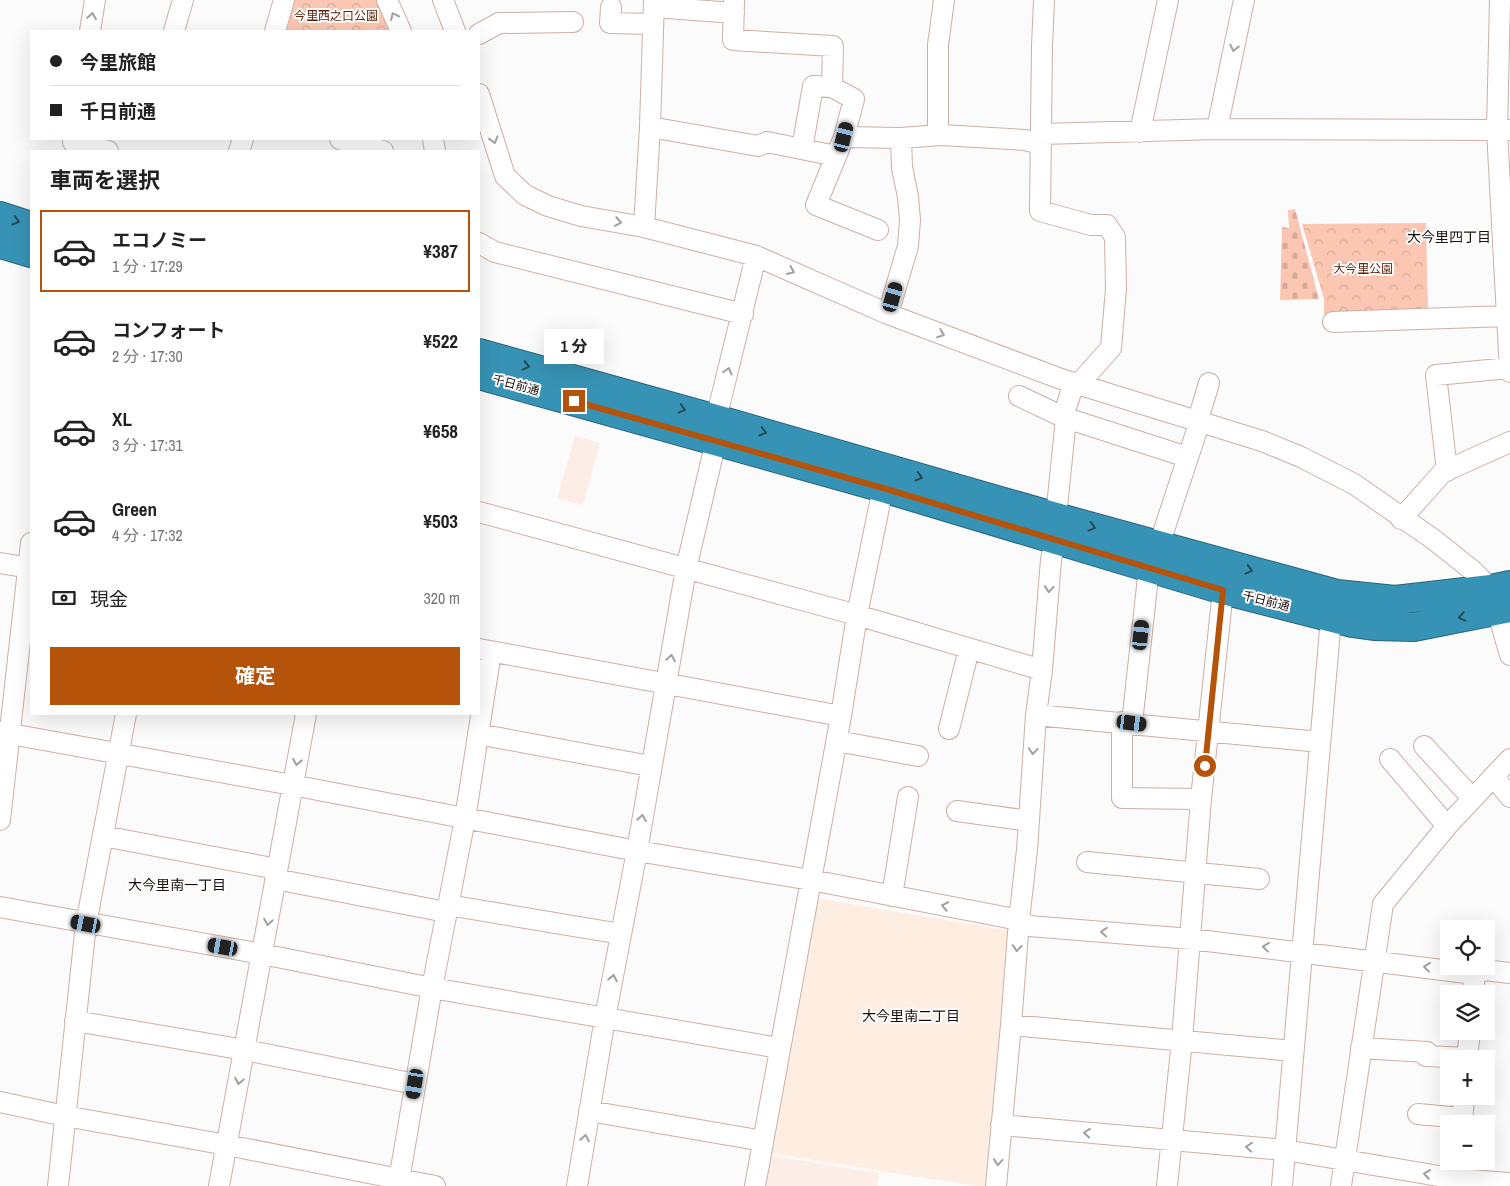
<!DOCTYPE html>
<html lang="ja">
<meta charset="utf-8">
<style>
:root{--surface:#fff;--page:#f6f6f6;--text:#222;--muted:#767676;--line:#e0e0e0;--accent:#b45309}
body{margin:0;font-family:"Archivo Narrow","Noto Sans JP",sans-serif;background:var(--page);color:var(--text);height:100vh;display:flex;flex-direction:column;font-size:19px;white-space:nowrap}
*{box-sizing:border-box;margin:0}
p{font-size:16px;color:var(--muted)}
.icon{flex:none;width:28px;height:28px;fill:none;stroke:currentColor;stroke-width:2;stroke-linecap:round;stroke-linejoin:round}
.map{position:relative;flex:1;overflow:hidden}
.side{position:absolute;left:30px;top:150px;width:450px;height:565px;display:flex;flex-direction:column;background:var(--surface);border-radius:0px;box-shadow:0 5px 20px #0002}
.side>*{flex:none}
.guide{position:absolute;left:30px;top:30px;width:450px;height:110px;border-radius:0px;box-shadow:0 5px 20px #0002;display:grid;align-content:center;height:110px;padding:0 20px;background:var(--surface)}
.buttons{position:absolute;left:1440px;top:920px;display:grid;gap:10px}
.buttons a{display:grid;place-items:center;width:55px;height:55px;border-radius:0px;background:var(--surface);box-shadow:0 5px 20px #0002;font-size:25px}
.end{position:absolute;width:22px;height:22px;margin:-11px;border:6px solid #b45309;background:#fff;box-shadow:0 0 0 2px #fff}
.from{border-radius:50%}
.bubble{position:absolute;height:35px;border-radius:0px;background:var(--surface);box-shadow:0 5px 20px #0002;font-size:16px;font-weight:700;line-height:35px;text-align:center}
.car{position:absolute;width:15px;height:30px;margin:-15px -8px;border-radius:6px;box-shadow:0 0 4px 1px #0007;background:linear-gradient(#222 24%,#8ab4d8 0 40%,#222 0 76%,#8ab4d8 0 86%,#222 0)}
.guide b{display:flex;align-items:center;gap:18px;height:48px;font-size:19px}
.guide b+b{border-top:1px solid var(--line)}
.guide i{width:12px;height:12px;background:var(--text)}
ul{padding:0;list-style:none}
li{display:flex;align-items:center;gap:15px;height:82px;margin:0 10px 8px;padding:0 10px;border:2px solid transparent;border-radius:0px}
li div{flex:1}
li b{display:block;font-size:19px}
li em{font-style:normal;font-weight:700}
li.active{border-color:var(--accent)}
li>.icon{width:45px;height:45px;stroke-width:1.5}
h2{padding:0 20px;font-size:22px;line-height:60px}
.pay{display:flex;align-items:center;gap:12px;height:55px;padding:0 20px;font-size:19px}
.pay p{margin-inline-start:auto}
.action{display:flex;gap:10px;margin-top:auto;padding:10px 20px}
.action a{flex:1;height:58px;border-radius:0px;background:var(--accent);color:#fff;font-size:20px;font-weight:700;line-height:58px;text-align:center}
.map>svg:first-child{display:block}
</style>
<div class="map">
<svg width="1510" height="1186" viewBox="0 0 1510 1186">
<defs>
<pattern id="cemetery-stones" width="16" height="16" patternUnits="userSpaceOnUse" patternTransform="scale(1.25)"><rect width="16" height="16" fill="#fbc7b3"/><path d="M2 7V4a2 2 0 0 1 4 0v3zM10 15v-3a2 2 0 0 1 4 0v3z" fill="#d6aa99"/></pattern>
<pattern id="park-crowns" width="20" height="18" patternUnits="userSpaceOnUse" patternTransform="scale(1.25)"><rect width="20" height="18" fill="#fbc7b3"/><path d="M2 6a3 3 0 1 1 6 0M12 15a3 3 0 1 1 6 0" fill="none" stroke="#d6aa99"/></pattern>
</defs>
<rect width="100%" height="100%" fill="#fbfbfb"/>
<!-- built -->
<path fill="#fdede7" d="M575,436L600,443L583,505L557,498Z
M769,1155L879,1173L877,1186H764Z"/>
<!-- education -->
<path fill="#fdeee1" d="M815,898L1012,931L987,1186H976L769,1153Z"/>
<!-- cemetery -->
<path fill="url(#cemetery-stones)" d="M1295,209L1319,299L1280,300L1282,227L1289,228L1288,210Z"/>
<!-- park -->
<path fill="url(#park-crowns)" d="M293,0H377L392,31H283Z
M1426,223L1428,312L1324,316V299L1302,224Z"/>
<g fill="none" stroke-linecap="round" stroke-linejoin="round">
<defs>
<path id="minor" d="M387,0L401,31
M443,0L455,31
M734,0L733,40L833,46L832,87L854,99L844,137
M1044,0L1042,46L1040,211L1091,225H1107L1115,237L1116,289L1111,348L1078,385
M1500,0L1497,130L1510,372
M611,7L610,23L653,24
M654,7L734,13
M90,31L95,0
M174,31L183,0
M275,31L284,0
M479,34L499,23L573,22
M479,94L505,176L525,195L548,206L581,216L644,227L756,256L888,314L1061,379L1262,441L1301,457L1354,484L1433,539L1472,570L1491,589L1510,655
M650,127L758,146L767,142L836,156
M1217,129L1244,0
M1140,132L1168,0
M1042,134L1217,129L1510,130
M938,135V45L944,0
M340,139L383,151
M433,139L435,151
M73,142L108,151
M802,149L813,86L832,87
M239,151L243,139
M644,227L650,127L654,0
M878,230L816,205L844,137L901,138L941,135L1025,140L1041,144
M479,243L495,252L743,314
M888,314L908,246L910,220L908,197L902,167L901,138
M1333,322L1506,316
M1019,396L1063,417
M1066,418L1187,457
M1198,420L1209,383
M1447,471L1436,375L1510,368
M479,512L857,615L1042,670
M1056,517L1066,418L1063,417L1074,383
M1401,519L1443,472L1510,442
M1159,545L1200,421
M0,563L31,568
M479,649L841,716
M1036,715L1320,742
M1122,722V798L1201,799
M1132,723L1149,568
M949,729L969,649
M0,732L292,785L637,851L811,880L1019,920L1029,926L1191,939L1475,974L1485,970L1510,973
M478,734L650,766
M837,741L918,756
M1424,746L1472,798
M1390,759L1447,826
M1494,777L1510,797
M957,811L1029,821
M0,820L31,543
M103,836L277,869
M1087,862L1259,879
M275,879L446,912
M892,896L908,797
M448,905L621,934
M0,907L262,954L432,988L779,1048
M1473,994L1475,974
M75,1021L245,1050L415,1084
M1011,1025L1293,1051
M1361,1048L1427,1052L1426,1056L1467,1058
M1467,1059L1470,1031
M0,1102L65,1116L227,1145L435,1186
M589,1111L763,1141
M1418,1114L1462,1118
M1462,1124L1464,1096
M1001,1125L1285,1150L1457,1179L1510,1183
M58,1186L86,924L126,714
M219,1186L306,714
M398,1186L432,988L465,819L491,652
M577,1186L605,1018L637,851L686,569L716,441V419L756,256
M755,1186L841,716L857,615L883,488
M996,1186L1011,1025L1019,920L1027,850L1036,715L1042,670L1051,560L1055,541
M1167,1186L1182,1040L1201,799L1223,590
M1282,1186L1331,618
M1341,1186L1383,904L1447,826L1510,759"/>
<path id="highway" d="M0,216L31,226
M0,244L31,253
M479,353L716,419L1056,517L1337,594L1395,600L1491,589L1510,585
M479,375L883,488L1223,590L1352,623L1374,626L1414,627L1510,608"/>
</defs>
<!-- minor casing -->
<use href="#minor" stroke="#ccb0a5" stroke-width="22"/>
<!-- highway casing -->
<use href="#highway" stroke="#2c6479" stroke-width="30"/>
<!-- minor -->
<use href="#minor" stroke="#fff" stroke-width="20"/>
<!-- highway -->
<use href="#highway" stroke="#3793b5" stroke-width="28"/>
</g>
<!-- one-way arrows -->
<defs><path id="oneway-chevron" d="M-2-3.5L2.5 0L-2 3.5" fill="none" stroke-width="1.6" stroke-linecap="round" stroke-linejoin="round" transform="scale(1.25)"/></defs>
<g stroke="#a39f9d">
<use href="#oneway-chevron" transform="translate(92 16) rotate(-81)"/>
<use href="#oneway-chevron" transform="translate(394 16) rotate(-115)"/>
<use href="#oneway-chevron" transform="translate(1234 48) rotate(102)"/>
<use href="#oneway-chevron" transform="translate(494 140) rotate(73)"/>
<use href="#oneway-chevron" transform="translate(618 222) rotate(10)"/>
<use href="#oneway-chevron" transform="translate(791 271) rotate(24)"/>
<use href="#oneway-chevron" transform="translate(941 334) rotate(21)"/>
<use href="#oneway-chevron" transform="translate(728 371) rotate(-75)"/>
<use href="#oneway-chevron" transform="translate(1049 589) rotate(95)"/>
<use href="#oneway-chevron" transform="translate(671 658) rotate(-80)"/>
<use href="#oneway-chevron" transform="translate(1033 751) rotate(94)"/>
<use href="#oneway-chevron" transform="translate(297 762) rotate(100)"/>
<use href="#oneway-chevron" transform="translate(642 818) rotate(-81)"/>
<use href="#oneway-chevron" transform="translate(945 906) rotate(-169)"/>
<use href="#oneway-chevron" transform="translate(268 922) rotate(100)"/>
<use href="#oneway-chevron" transform="translate(1104 932) rotate(-176)"/>
<use href="#oneway-chevron" transform="translate(1266 947) rotate(-174)"/>
<use href="#oneway-chevron" transform="translate(1017 948) rotate(94)"/>
<use href="#oneway-chevron" transform="translate(1427 967) rotate(-173)"/>
<use href="#oneway-chevron" transform="translate(613 978) rotate(-79)"/>
<use href="#oneway-chevron" transform="translate(239 1081) rotate(101)"/>
<use href="#oneway-chevron" transform="translate(1087 1133) rotate(-175)"/>
<use href="#oneway-chevron" transform="translate(585 1138) rotate(-81)"/>
<use href="#oneway-chevron" transform="translate(1249 1147) rotate(-175)"/>
<use href="#oneway-chevron" transform="translate(998 1162) rotate(95)"/>
<use href="#oneway-chevron" transform="translate(1427 1174) rotate(-171)"/>
</g>
<g stroke="#264a57">
<use href="#oneway-chevron" transform="translate(16 221) rotate(16)"/>
<use href="#oneway-chevron" transform="translate(526 366) rotate(15)"/>
<use href="#oneway-chevron" transform="translate(682 409) rotate(15)"/>
<use href="#oneway-chevron" transform="translate(763 432) rotate(16)"/>
<use href="#oneway-chevron" transform="translate(919 477) rotate(16)"/>
<use href="#oneway-chevron" transform="translate(1092 527) rotate(15)"/>
<use href="#oneway-chevron" transform="translate(1249 570) rotate(15)"/>
<use href="#oneway-chevron" transform="translate(1462 617) rotate(169)"/>
</g>
<g fill="none" stroke-linecap="round" stroke-linejoin="round">
<!-- route -->
<path stroke="#b45309" stroke-width="6" d="M574,401L883,488L1223,590L1205,766"/>
</g>
<g text-anchor="middle" stroke-width="4" stroke-linejoin="round" paint-order="stroke">
<!-- park labels -->
<g font-size="12" fill="#5f250a" stroke="#fff">
<text x="336" y="20">今里西之口公園</text>
<text x="1363" y="273">大今里公園</text>
</g>
<!-- street labels -->
<g font-size="12" fill="#180e0a" stroke="#fff">
<text transform="translate(516 385) rotate(15)" y="4">千日前通</text>
<text transform="translate(1266 601) rotate(14)" y="4">千日前通</text>
</g>
<!-- neighbourhood labels -->
<g font-size="14" fill="#180e0a" stroke="#fff">
<text x="1449" y="242">大今里四丁目</text>
<text x="177" y="890">大今里南一丁目</text>
<text x="911" y="1021">大今里南二丁目</text>
</g>
</g>
</svg>
<div class="buttons">
<a><svg class="icon" aria-label="locate" viewBox="0 0 24 24"><circle cx="12" cy="12" r="6"/><path d="M12 2v4M12 18v4M2 12h4M18 12h4"/></svg></a>
<a><svg class="icon" aria-label="layers" viewBox="0 0 24 24"><path d="M12 4l9 5-9 5-9-5zM3 14l9 5 9-5"/></svg></a>
<a>+</a>
<a>−</a>
</div>
<i class="end from" style="left:1205px;top:766px"></i>
<i class="end" style="left:574px;top:401px"></i>
<div class="bubble" style="left:544px;top:329px;width:60px">1 分</div>
<i class="car" style="left:844px;top:137px;rotate:14deg"></i>
<i class="car" style="left:893px;top:297px;rotate:16deg"></i>
<i class="car" style="left:1141px;top:635px;rotate:6deg"></i>
<i class="car" style="left:1132px;top:723px;rotate:97deg"></i>
<i class="car" style="left:86px;top:924px;rotate:281deg"></i>
<i class="car" style="left:223px;top:947px;rotate:280deg"></i>
<i class="car" style="left:415px;top:1084px;rotate:189deg"></i>
<div class="guide">
<b><i class="from"></i>今里旅館</b>
<b><i></i>千日前通</b>
</div>
<section class="side">
<h2>車両を選択</h2>
<ul>
<li class="active"><svg class="icon" aria-label="car" viewBox="0 0 24 24"><path d="M5 17H2v-5l4-1 3-4h7l3 4 3 1v5h-3M9 17h6M6 11h13"/><circle cx="7" cy="17" r="2"/><circle cx="17" cy="17" r="2"/></svg><div><b>エコノミー</b><p>1 分 · 17:29</p></div><em>¥387</em></li>
<li><svg class="icon" aria-label="car" viewBox="0 0 24 24"><path d="M5 17H2v-5l4-1 3-4h7l3 4 3 1v5h-3M9 17h6M6 11h13"/><circle cx="7" cy="17" r="2"/><circle cx="17" cy="17" r="2"/></svg><div><b>コンフォート</b><p>2 分 · 17:30</p></div><em>¥522</em></li>
<li><svg class="icon" aria-label="car" viewBox="0 0 24 24"><path d="M5 17H2v-5l4-1 3-4h7l3 4 3 1v5h-3M9 17h6M6 11h13"/><circle cx="7" cy="17" r="2"/><circle cx="17" cy="17" r="2"/></svg><div><b>XL</b><p>3 分 · 17:31</p></div><em>¥658</em></li>
<li><svg class="icon" aria-label="car" viewBox="0 0 24 24"><path d="M5 17H2v-5l4-1 3-4h7l3 4 3 1v5h-3M9 17h6M6 11h13"/><circle cx="7" cy="17" r="2"/><circle cx="17" cy="17" r="2"/></svg><div><b>Green</b><p>4 分 · 17:32</p></div><em>¥503</em></li>
</ul>
<div class="pay"><svg class="icon" aria-label="cash" viewBox="0 0 24 24"><path d="M3 7h18v10H3z"/><circle cx="12" cy="12" r="2"/></svg>現金<p>320 m</p></div>
<div class="action"><a>確定</a></div>
</section>
</div>
